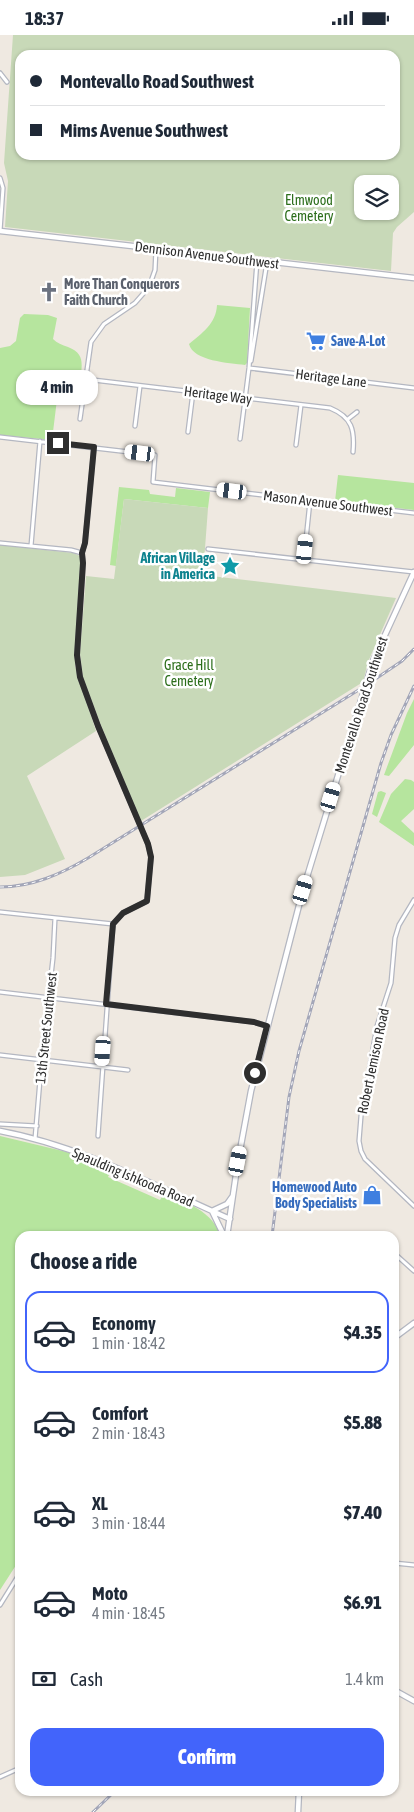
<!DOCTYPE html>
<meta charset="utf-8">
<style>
:root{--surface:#fff;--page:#f2f2f3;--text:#1f2937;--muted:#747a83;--line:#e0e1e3;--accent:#4264fb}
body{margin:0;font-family:"Asap Condensed",sans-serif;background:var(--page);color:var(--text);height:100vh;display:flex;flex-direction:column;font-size:19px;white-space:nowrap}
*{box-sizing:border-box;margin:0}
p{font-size:16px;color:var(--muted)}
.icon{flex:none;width:28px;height:28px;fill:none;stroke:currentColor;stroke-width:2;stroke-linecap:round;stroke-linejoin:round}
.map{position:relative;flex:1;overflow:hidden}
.side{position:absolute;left:15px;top:1196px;width:384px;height:565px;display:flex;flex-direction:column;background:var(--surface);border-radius:15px;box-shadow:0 1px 4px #0004}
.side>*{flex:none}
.hud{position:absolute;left:15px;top:15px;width:385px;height:110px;border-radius:15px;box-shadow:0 1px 4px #0004;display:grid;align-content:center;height:110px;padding:0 15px;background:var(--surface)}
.controls{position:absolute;left:354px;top:140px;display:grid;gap:10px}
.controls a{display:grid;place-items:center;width:45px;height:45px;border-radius:10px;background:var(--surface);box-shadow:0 1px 4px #0004;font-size:25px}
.end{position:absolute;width:22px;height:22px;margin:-11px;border:6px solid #2e2e2e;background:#fff;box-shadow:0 0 0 2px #fff}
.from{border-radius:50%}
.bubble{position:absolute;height:35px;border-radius:15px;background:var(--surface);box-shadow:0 1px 4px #0004;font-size:16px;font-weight:800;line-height:35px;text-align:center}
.car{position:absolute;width:15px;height:30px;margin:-15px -8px;border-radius:6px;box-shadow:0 0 4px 1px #0007;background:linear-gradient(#fff 24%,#345 0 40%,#fff 0 76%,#345 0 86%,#fff 0)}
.hud b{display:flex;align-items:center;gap:18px;height:48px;font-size:19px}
.hud b+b{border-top:1px solid var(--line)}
.hud i{width:12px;height:12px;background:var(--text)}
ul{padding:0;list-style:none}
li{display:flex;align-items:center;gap:15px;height:82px;margin:0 10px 8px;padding:0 5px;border:2px solid transparent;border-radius:15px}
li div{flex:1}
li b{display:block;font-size:19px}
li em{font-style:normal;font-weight:800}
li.selected{border-color:var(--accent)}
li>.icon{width:45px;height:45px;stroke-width:1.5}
h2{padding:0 15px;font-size:22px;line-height:60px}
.pay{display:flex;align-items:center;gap:12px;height:55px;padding:0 15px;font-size:19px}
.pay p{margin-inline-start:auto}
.action{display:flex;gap:10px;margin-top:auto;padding:10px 15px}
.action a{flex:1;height:58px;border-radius:15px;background:var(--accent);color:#fff;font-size:20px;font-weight:800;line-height:58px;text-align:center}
.status{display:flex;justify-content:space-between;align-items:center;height:35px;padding:0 25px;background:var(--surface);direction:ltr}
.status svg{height:14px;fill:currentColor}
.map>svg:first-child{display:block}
</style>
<div class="status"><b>18:37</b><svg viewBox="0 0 49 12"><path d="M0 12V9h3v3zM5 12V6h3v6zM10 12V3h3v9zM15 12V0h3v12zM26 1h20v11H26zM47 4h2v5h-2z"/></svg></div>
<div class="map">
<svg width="414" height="1777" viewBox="0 0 414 1777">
<rect width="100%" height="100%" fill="#efe9e1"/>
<!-- green -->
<path fill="#b6e59e" d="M217,270L250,273L247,328L245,330C229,328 193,326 189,309C202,298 216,289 217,270Z
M24,279L48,280L57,283L53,304C57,308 62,310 68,312C87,319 81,332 80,350L59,348L52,405L0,400V313L10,311L16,306L20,283Z
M338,440L414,448V475L335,466Z
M119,452L149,455L150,459L175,462L176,453L210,457L208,473L124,464L116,531L110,530Z
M414,664V710L389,741L384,740L407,678Z
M405,744L411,745L414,747V774L401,786L414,798V811L379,787L391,759Z
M381,756L386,758L377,782L372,779L378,757Z
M0,1101L67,1117L111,1136L108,1142L160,1165L165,1157C184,1167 215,1177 220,1201H20V1524L0,1555Z"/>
<!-- cemetery -->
<path fill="#c8d9b8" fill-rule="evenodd" d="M13,0H414V177L397,192L393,198L391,236L5,192L8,146L4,128ZM20,20H395V120H20ZM362,149H390V176H362Z
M124,464L208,473L203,540L396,563L368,627L363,647L141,786L102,693L83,643L80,618L86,541L114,544Z
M0,510L73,518L80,521L81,530L75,631L96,696L27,741L65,824L25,840L0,842Z"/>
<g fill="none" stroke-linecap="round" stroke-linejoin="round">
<defs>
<path id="street" d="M0,38L7,47
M0,143L3,153L0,196
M251,326L267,227
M249,333L414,353
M85,344L330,373C352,382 355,395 353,417
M80,384L91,307L104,289L135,268L149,252L155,235L156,214
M348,384L357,377
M135,391L140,351
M188,397L193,357
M0,402L155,420L153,447L414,478
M240,404L249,333L257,226
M296,410L301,370
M94,412L85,508L82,518L83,528L77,620L80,642L98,691L148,809L151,822L147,866L123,878L113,889
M0,508L71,515L82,518
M31,511L40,406
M208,514L414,537
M304,524L310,466
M414,865L399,890L395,903L391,948L377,991L361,1081L359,1106L361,1116L365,1124L414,1171
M0,877L113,889
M0,957L254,987L267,991
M0,1020L128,1035
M0,1089L37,1091
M98,1101L113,889
M35,1104L42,1021L53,923L55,883
M394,1218L414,1236
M394,1528L414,1530
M0,1570L20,1538
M0,1742L20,1733"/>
<path id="secondary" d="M0,196L414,243
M0,1096C81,1111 155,1151 230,1184
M224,1201L212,1176L227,1169L232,1162
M227,1201L238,1126L251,1056L303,855L373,626L414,537
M394,1303L414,1288
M394,1655L414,1666
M298,1777L299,1756"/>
</defs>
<!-- street casing -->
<use href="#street" stroke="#b4b7c1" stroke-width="5.5"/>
<!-- secondary casing -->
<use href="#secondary" stroke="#b4b7c1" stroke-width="7"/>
<!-- street -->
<use href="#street" stroke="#fff" stroke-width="3"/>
<!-- secondary -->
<use href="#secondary" stroke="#fff" stroke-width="4.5"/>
<defs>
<path id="rail" d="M0,852C32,852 61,839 88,823L365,651L402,626L414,614
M272,1201L289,1062L299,1016L381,728L391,700L414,651
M93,1777L115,1756"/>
</defs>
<!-- rail casing -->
<use href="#rail" stroke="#a3a6b8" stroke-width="3"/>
<!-- rail -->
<use href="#rail" stroke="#fff" stroke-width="1" stroke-dasharray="4" stroke-linecap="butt"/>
</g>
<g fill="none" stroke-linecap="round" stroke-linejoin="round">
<!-- route -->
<path stroke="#2e2e2e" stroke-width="6" d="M58,408L94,412L85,508L82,518L83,528L77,620L80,642L98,691L148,809L151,822L147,866L123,878L113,889L106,969L254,987L267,991L255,1038"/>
</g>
<!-- icons -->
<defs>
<symbol id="church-bare" viewBox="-9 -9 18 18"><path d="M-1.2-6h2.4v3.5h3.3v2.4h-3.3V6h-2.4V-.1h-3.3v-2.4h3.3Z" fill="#6b7280" stroke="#fff" stroke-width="2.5" paint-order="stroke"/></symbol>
<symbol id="supermarket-bare" viewBox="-9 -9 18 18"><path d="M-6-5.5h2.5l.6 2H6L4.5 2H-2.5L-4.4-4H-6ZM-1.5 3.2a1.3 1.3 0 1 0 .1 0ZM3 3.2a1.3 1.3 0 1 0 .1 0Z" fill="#3f7fe0" stroke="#fff" stroke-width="2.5" paint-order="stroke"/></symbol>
<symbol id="sight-bare" viewBox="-9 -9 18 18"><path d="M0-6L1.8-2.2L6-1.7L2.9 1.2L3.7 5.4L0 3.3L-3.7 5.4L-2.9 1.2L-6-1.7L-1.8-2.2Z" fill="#0f9aa8" stroke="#fff" stroke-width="2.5" paint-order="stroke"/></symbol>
<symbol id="shop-bare" viewBox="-9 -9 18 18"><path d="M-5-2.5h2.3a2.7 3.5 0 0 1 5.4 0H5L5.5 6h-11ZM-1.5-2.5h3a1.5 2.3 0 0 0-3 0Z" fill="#3f7fe0" stroke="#fff" stroke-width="2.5" paint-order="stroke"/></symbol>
</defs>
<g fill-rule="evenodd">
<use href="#church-bare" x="35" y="243" width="28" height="28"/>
<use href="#supermarket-bare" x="302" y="292" width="28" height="28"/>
<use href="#sight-bare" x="216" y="517" width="28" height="28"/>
<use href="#shop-bare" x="358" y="1146" width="28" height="28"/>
</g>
<g text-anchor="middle" stroke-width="5" stroke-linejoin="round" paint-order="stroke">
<!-- park labels -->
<g font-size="14" fill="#2c6e1b" stroke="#fff">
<text x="309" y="170">Elmwood<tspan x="309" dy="16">Cemetery</tspan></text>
<text x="189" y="635">Grace Hill<tspan x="189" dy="16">Cemetery</tspan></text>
</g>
<!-- street labels -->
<g font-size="14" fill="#2e2e2e" stroke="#fff">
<text transform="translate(207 220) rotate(7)" y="5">Dennison Avenue Southwest</text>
<text transform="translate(331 343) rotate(7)" y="5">Heritage Lane</text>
<text transform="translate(218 360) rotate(7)" y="5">Heritage Way</text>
<text transform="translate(328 468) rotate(7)" y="5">Mason Avenue Southwest</text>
<text transform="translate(361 670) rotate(-72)" y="5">Montevallo Road Southwest</text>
<text transform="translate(46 993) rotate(-84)" y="5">13th Street Southwest</text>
<text transform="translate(373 1026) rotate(-78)" y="5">Robert Jemison Road</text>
<text transform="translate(133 1142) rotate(23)" y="5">Spaulding Ishkooda Road</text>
</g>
<!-- worship labels -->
<g font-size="14" font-weight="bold" fill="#5b616d" stroke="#fff" text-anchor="start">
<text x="64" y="254">More Than Conquerors<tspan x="64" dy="16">Faith Church</tspan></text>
</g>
<!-- shop labels -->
<g font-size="14" font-weight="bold" fill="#366cbe" stroke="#fff" text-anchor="start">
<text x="331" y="311">Save-A-Lot</text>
<text x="357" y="1157" text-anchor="end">Homewood Auto<tspan x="357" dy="16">Body Specialists</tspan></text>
</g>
<!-- culture labels -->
<g font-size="14" font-weight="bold" fill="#0d838f" stroke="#fff" text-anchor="end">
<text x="215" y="528">African Village<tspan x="215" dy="16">in America</tspan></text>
</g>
</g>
</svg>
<div class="controls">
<a><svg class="icon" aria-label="layers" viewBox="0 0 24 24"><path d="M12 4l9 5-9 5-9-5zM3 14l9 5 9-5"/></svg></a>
</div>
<i class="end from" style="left:255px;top:1038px"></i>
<i class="end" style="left:58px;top:408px"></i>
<div class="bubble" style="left:16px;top:335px;width:82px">4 min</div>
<i class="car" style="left:140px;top:418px;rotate:277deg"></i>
<i class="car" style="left:232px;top:456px;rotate:277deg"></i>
<i class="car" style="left:305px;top:514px;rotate:6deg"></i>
<i class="car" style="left:331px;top:762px;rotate:17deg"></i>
<i class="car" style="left:303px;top:855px;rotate:17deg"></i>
<i class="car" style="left:103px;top:1016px;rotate:184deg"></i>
<i class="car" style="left:238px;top:1126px;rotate:11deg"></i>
<div class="hud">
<b><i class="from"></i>Montevallo Road Southwest</b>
<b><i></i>Mims Avenue Southwest</b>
</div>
<section class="side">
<h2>Choose a ride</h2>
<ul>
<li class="selected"><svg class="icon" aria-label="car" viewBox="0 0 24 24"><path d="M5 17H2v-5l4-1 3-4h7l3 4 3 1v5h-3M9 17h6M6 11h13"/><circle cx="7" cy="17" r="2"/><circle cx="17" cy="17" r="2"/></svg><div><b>Economy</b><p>1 min · 18:42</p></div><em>$4.35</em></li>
<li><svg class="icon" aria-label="car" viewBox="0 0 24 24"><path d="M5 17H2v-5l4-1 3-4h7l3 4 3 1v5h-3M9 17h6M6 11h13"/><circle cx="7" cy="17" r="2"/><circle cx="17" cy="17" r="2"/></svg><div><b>Comfort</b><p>2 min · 18:43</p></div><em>$5.88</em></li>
<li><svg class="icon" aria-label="car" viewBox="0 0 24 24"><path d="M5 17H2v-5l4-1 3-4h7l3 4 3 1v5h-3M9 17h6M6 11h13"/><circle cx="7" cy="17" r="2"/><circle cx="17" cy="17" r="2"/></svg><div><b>XL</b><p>3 min · 18:44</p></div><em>$7.40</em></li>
<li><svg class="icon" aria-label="car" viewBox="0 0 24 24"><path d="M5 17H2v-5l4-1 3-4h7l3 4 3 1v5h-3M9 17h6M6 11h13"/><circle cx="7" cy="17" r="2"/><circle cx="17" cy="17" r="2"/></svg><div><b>Moto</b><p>4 min · 18:45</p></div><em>$6.91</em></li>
</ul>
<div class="pay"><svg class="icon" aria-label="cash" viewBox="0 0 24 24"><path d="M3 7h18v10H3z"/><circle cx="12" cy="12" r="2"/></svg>Cash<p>1.4 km</p></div>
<div class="action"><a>Confirm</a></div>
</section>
</div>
